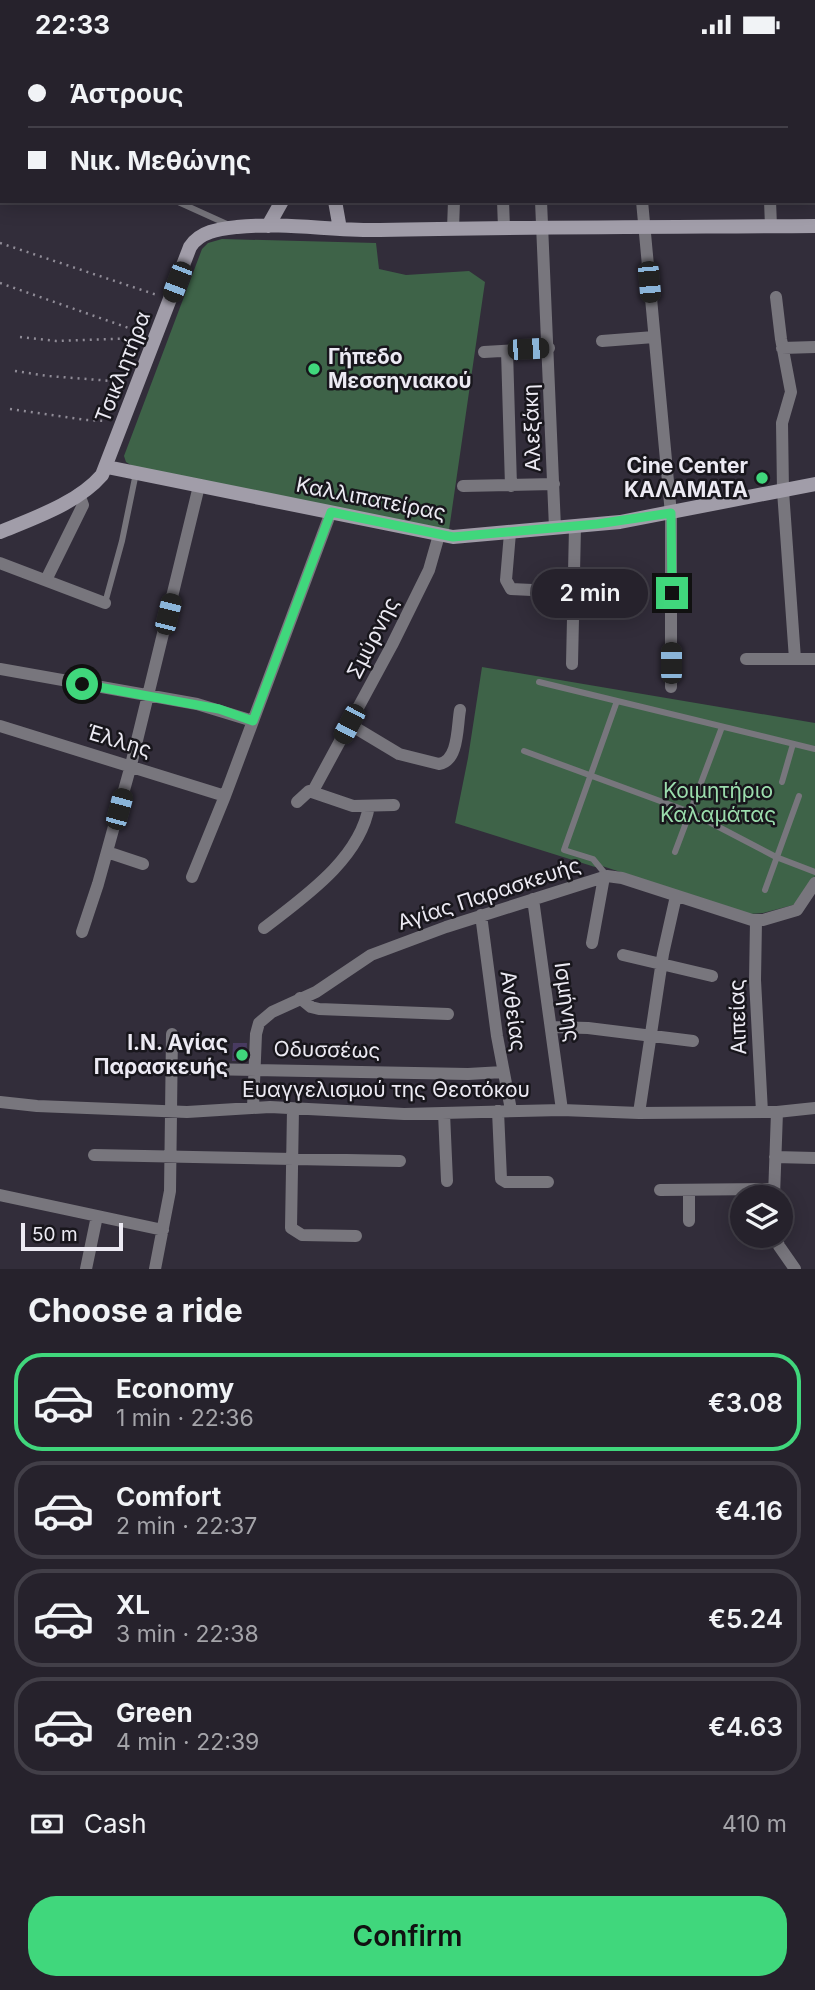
<!DOCTYPE html>
<meta charset="utf-8">
<style>
:root{--surface:#26222c;--page:#2e2a34;--text:#f1f3f6;--muted:#a4a4a9;--line:#423f48;--accent:#40d77c}
body{margin:0;font-family:Inter,sans-serif;background:var(--page);color:var(--text);height:100vh;display:flex;flex-direction:column;font-size:26px;white-space:nowrap}
*{box-sizing:border-box;margin:0}
p{font-size:23px;color:var(--muted)}
.icon{flex:none;width:38px;height:38px;fill:none;stroke:currentColor;stroke-width:2;stroke-linecap:round;stroke-linejoin:round}
.map{position:relative;height:1220px;overflow:hidden}
.sheet{display:flex;flex-direction:column;background:var(--surface);flex:1}
.sheet>*{flex:none}
.hud{position:absolute;left:0px;top:0px;width:816px;height:154px;box-shadow:0 4px 18px #0003,0 0 0 2px var(--line);display:grid;align-content:center;height:154px;padding:0 28px;background:var(--surface)}
.tools{position:absolute;left:730px;top:1136px;display:grid;gap:14px}
.tools a{display:grid;place-items:center;width:63px;height:63px;border-radius:50%;background:var(--surface);box-shadow:0 4px 18px #0003,0 0 0 2px var(--line);font-size:35px}
.scale{position:absolute;left:21px;bottom:18px;width:102px;box-sizing:border-box;padding-left:7px;border:4px solid #eceaf3;border-top:0;font-size:19px;line-height:24px;white-space:nowrap;color:#eceaf3;-webkit-text-stroke:5px #18161c;paint-order:stroke}
.end{position:absolute;width:32px;height:32px;margin:-16px;border:9px solid #40d77c;background:#111;box-shadow:0 0 0 4px #111}
.from{border-radius:50%}
.bubble{position:absolute;height:49px;border-radius:24px;background:var(--surface);box-shadow:0 4px 18px #0003,0 0 0 2px var(--line);font-size:23px;font-weight:600;line-height:49px;text-align:center}
.car{position:absolute;width:21px;height:42px;margin:-21px -10px;border-radius:9px;box-shadow:0 0 5px 2px #0007;background:linear-gradient(#222 24%,#8ab4d8 0 40%,#222 0 76%,#8ab4d8 0 86%,#222 0)}
.hud b{display:flex;align-items:center;gap:24px;height:66px;font-size:26px}
.hud b+b{border-top:2px solid var(--line)}
.hud i{width:18px;height:18px;background:var(--text)}
ul{padding:0;list-style:none}
li{display:flex;align-items:center;gap:21px;height:98px;margin:0 14px 10px;padding:0 14px;border:4px solid var(--line);border-radius:28px}
li div{flex:1}
li b{display:block;font-size:26px}
li em{font-style:normal;font-weight:600}
li.selected{border-color:var(--accent)}
li>.icon{width:63px;height:63px;stroke-width:1.5}
h2{padding:0 28px;font-size:32px;line-height:84px}
.pay{display:flex;align-items:center;gap:18px;height:77px;padding:0 28px;font-size:26px}
.pay p{margin-inline-start:auto}
.primary-button{display:flex;gap:14px;margin-top:auto;padding:14px 28px}
.primary-button a{flex:1;height:80px;border-radius:28px;background:var(--accent);color:#111;font-size:28px;font-weight:600;line-height:80px;text-align:center}
.status{display:flex;justify-content:space-between;align-items:center;height:49px;padding:0 35px;background:var(--surface);direction:ltr}
.status svg{height:19px;fill:currentColor}
.map>svg:first-child{display:block}
</style>
<div class="status"><b>22:33</b><svg viewBox="0 0 49 12"><path d="M0 12V9h3v3zM5 12V6h3v6zM10 12V3h3v9zM15 12V0h3v12zM26 1h20v11H26zM47 4h2v5h-2z"/></svg></div>
<div class="map">
<svg width="815" height="1220" viewBox="0 0 815 1220">
<rect width="100%" height="100%" fill="#322d3a"/>
<!-- green -->
<path fill="#3e6348" d="M222,190L376,194L379,220L406,226L469,222L485,233L449,481L134,418L126,413L124,407L202,200L208,194Z
M482,618L815,674V827L801,850L793,856L763,864L750,865L602,817L595,818L455,774L468,709Z"/>
<!-- building -->
<path fill="#493b61" d="M233,994H247L246,1012H232Z"/>
<g fill="none" stroke-linecap="round" stroke-linejoin="round">
<!-- path -->
<path stroke="#908c97" stroke-width="2.5" stroke-dasharray="2 5" stroke-linecap="butt" d="M0,194L157,246
M0,234L143,284
M20,288L56,292L142,289
M15,322L48,327L125,333
M10,360L86,371L107,372"/>
<!-- lane -->
<path stroke="#78767d" stroke-width="6" d="M0,87H2
M176,152L229,176
M105,554L122,492L136,424
M539,633L815,700
M524,702L690,763L776,808L815,823
M782,733L793,695
M675,803L722,678
M607,827L593,810L564,801L617,652
M765,841L799,747"/>
<!-- street -->
<path stroke="#78767d" stroke-width="12" d="M4,0L6,2
M374,0V2
M413,0L557,2
M633,0V2
M767,0V2
M118,2L119,0
M814,5H815
M814,91H815
M503,152L504,179
M541,152L555,479
M642,152L671,465V638
M770,152L771,177
M453,180L454,152
M776,248L781,290L791,343L782,374L783,442L795,610
M602,292L654,288
M782,299L815,298
M507,302L511,437
M484,303L549,299
M463,437L554,435
M510,484L506,531L511,540L574,543
M0,514L105,554
M46,531L83,456L79,445
M746,610H815
M572,615L575,478
M0,620L197,655L253,672
M349,675L399,705L439,715C459,712 457,677 460,661
M0,677L225,747
M313,742L392,596L429,521L439,486
M297,753L309,742L353,757L394,756
M107,803L143,815
M192,828L225,747L331,463
M533,850L562,1061
M481,866L497,987L511,1061
M756,872L755,931L762,1063
M264,879C304,848 360,810 369,757
M82,883L98,835L131,716L199,437
M592,894L604,828
M623,906L712,927
M300,949L311,958L319,960L448,965
M551,978L588,979L693,992
M149,1019L468,1025L503,1023
M0,1053L37,1057L187,1063L270,1058L404,1065L562,1061L639,1064L777,1063L815,1059
M253,1058L256,985L259,974L272,963L316,943L371,906L446,878L607,827L622,829L752,871H763L797,861L815,834
M293,1060L291,1179L302,1186L356,1187
M498,1062L501,1130L506,1133H548
M444,1064L447,1132
M639,1064L663,905L676,847
M94,1106L400,1112
M775,1108L815,1109
M660,1141L774,1140
M689,1141V1172
M0,1146L163,1181
M774,1147L777,1063
M776,1186L779,1197L795,1220
M86,1220L97,1167
M155,1220L170,1142L172,985"/>
<!-- secondary -->
<path stroke="#a19da9" stroke-width="14" d="M307,0V2
M335,152L340,180
M268,177L282,152
M107,418L453,488L620,473L815,435
M0,483C34,469 78,454 102,426L190,198C200,182 220,180 237,178C285,173 332,182 380,181C525,178 670,178 815,177"/>
</g>
<g fill="none" stroke-linecap="round" stroke-linejoin="round">
<!-- route -->
<path stroke="#40d77c" stroke-width="9" d="M82,635L219,660L253,672L331,463L453,488L597,475L671,464L672,544"/>
</g>
<!-- markers -->
<g fill="#40d77c" stroke="#18161c" stroke-width="2.5">
<circle cx="314" cy="320" r="7"/>
<circle cx="762" cy="429" r="7"/>
<circle cx="242" cy="1006" r="7"/>
</g>
<g text-anchor="middle" stroke-width="5" stroke-linejoin="round" paint-order="stroke">
<!-- poi labels -->
<g font-size="21" font-weight="bold" fill="#eceaf3" stroke="#18161c" text-anchor="end">
<text x="328" y="315" text-anchor="start">Γήπεδο<tspan x="328" dy="24">Μεσσηνιακού</tspan></text>
<text x="748" y="424">Cine Center<tspan x="748" dy="24">ΚΑΛΑΜΑΤΑ</tspan></text>
<text x="228" y="1001">Ι.Ν. Αγίας<tspan x="228" dy="24">Παρασκευής</tspan></text>
</g>
<!-- street labels -->
<g font-size="21" fill="#eceaf3" stroke="#18161c">
<text transform="translate(123 318) rotate(-69)" y="7">Τσικλητήρα</text>
<text transform="translate(532 379) rotate(-92)" y="7">Αλεξάκη</text>
<text transform="translate(371 450) rotate(11)" y="7">Καλλιπατείρας</text>
<text transform="translate(373 589) rotate(-63)" y="7">Σμύρνης</text>
<text transform="translate(119 692) rotate(17)" y="7">Έλλης</text>
<text transform="translate(489 845) rotate(-18)" y="7">Αγίας Παρασκευής</text>
<text transform="translate(567 953) rotate(82)" y="7">Ισμήνης</text>
<text transform="translate(513 962) rotate(82)" y="7">Ανθείας</text>
<text transform="translate(738 968) rotate(-92)" y="7">Αιπείας</text>
<text transform="translate(327 1001) rotate(1)" y="7">Οδυσσέως</text>
<text x="386" y="1048">Ευαγγελισμού της Θεοτόκου</text>
</g>
<!-- park labels -->
<g font-size="21" fill="#9bddad" stroke="#18161c">
<text x="718" y="749">Κοιμητήριο<tspan x="718" dy="24">Καλαμάτας</tspan></text>
</g>
</g>
</svg>
<div class="tools">
<a><svg class="icon" aria-label="layers" viewBox="0 0 24 24"><path d="M12 4l9 5-9 5-9-5zM3 14l9 5 9-5"/></svg></a>
</div>
<div class="scale">50 m</div>
<i class="end from" style="left:82px;top:635px"></i>
<i class="end" style="left:672px;top:544px"></i>
<div class="bubble" style="left:532px;top:520px;width:116px">2 min</div>
<i class="car" style="left:177px;top:233px;rotate:201deg"></i>
<i class="car" style="left:649px;top:233px;rotate:175deg"></i>
<i class="car" style="left:528px;top:300px;rotate:87deg"></i>
<i class="car" style="left:168px;top:565px;rotate:14deg"></i>
<i class="car" style="left:671px;top:614px;rotate:0deg"></i>
<i class="car" style="left:349px;top:675px;rotate:208deg"></i>
<i class="car" style="left:119px;top:760px;rotate:15deg"></i>
<div class="hud">
<b><i class="from"></i>Άστρους</b>
<b><i></i>Νικ. Μεθώνης</b>
</div>
</div>
<section class="sheet">
<h2>Choose a ride</h2>
<ul>
<li class="selected"><svg class="icon" aria-label="car" viewBox="0 0 24 24"><path d="M5 17H2v-5l4-1 3-4h7l3 4 3 1v5h-3M9 17h6M6 11h13"/><circle cx="7" cy="17" r="2"/><circle cx="17" cy="17" r="2"/></svg><div><b>Economy</b><p>1 min · 22:36</p></div><em>€3.08</em></li>
<li><svg class="icon" aria-label="car" viewBox="0 0 24 24"><path d="M5 17H2v-5l4-1 3-4h7l3 4 3 1v5h-3M9 17h6M6 11h13"/><circle cx="7" cy="17" r="2"/><circle cx="17" cy="17" r="2"/></svg><div><b>Comfort</b><p>2 min · 22:37</p></div><em>€4.16</em></li>
<li><svg class="icon" aria-label="car" viewBox="0 0 24 24"><path d="M5 17H2v-5l4-1 3-4h7l3 4 3 1v5h-3M9 17h6M6 11h13"/><circle cx="7" cy="17" r="2"/><circle cx="17" cy="17" r="2"/></svg><div><b>XL</b><p>3 min · 22:38</p></div><em>€5.24</em></li>
<li><svg class="icon" aria-label="car" viewBox="0 0 24 24"><path d="M5 17H2v-5l4-1 3-4h7l3 4 3 1v5h-3M9 17h6M6 11h13"/><circle cx="7" cy="17" r="2"/><circle cx="17" cy="17" r="2"/></svg><div><b>Green</b><p>4 min · 22:39</p></div><em>€4.63</em></li>
</ul>
<div class="pay"><svg class="icon" aria-label="cash" viewBox="0 0 24 24"><path d="M3 7h18v10H3z"/><circle cx="12" cy="12" r="2"/></svg>Cash<p>410 m</p></div>
<div class="primary-button"><a>Confirm</a></div>
</section>
